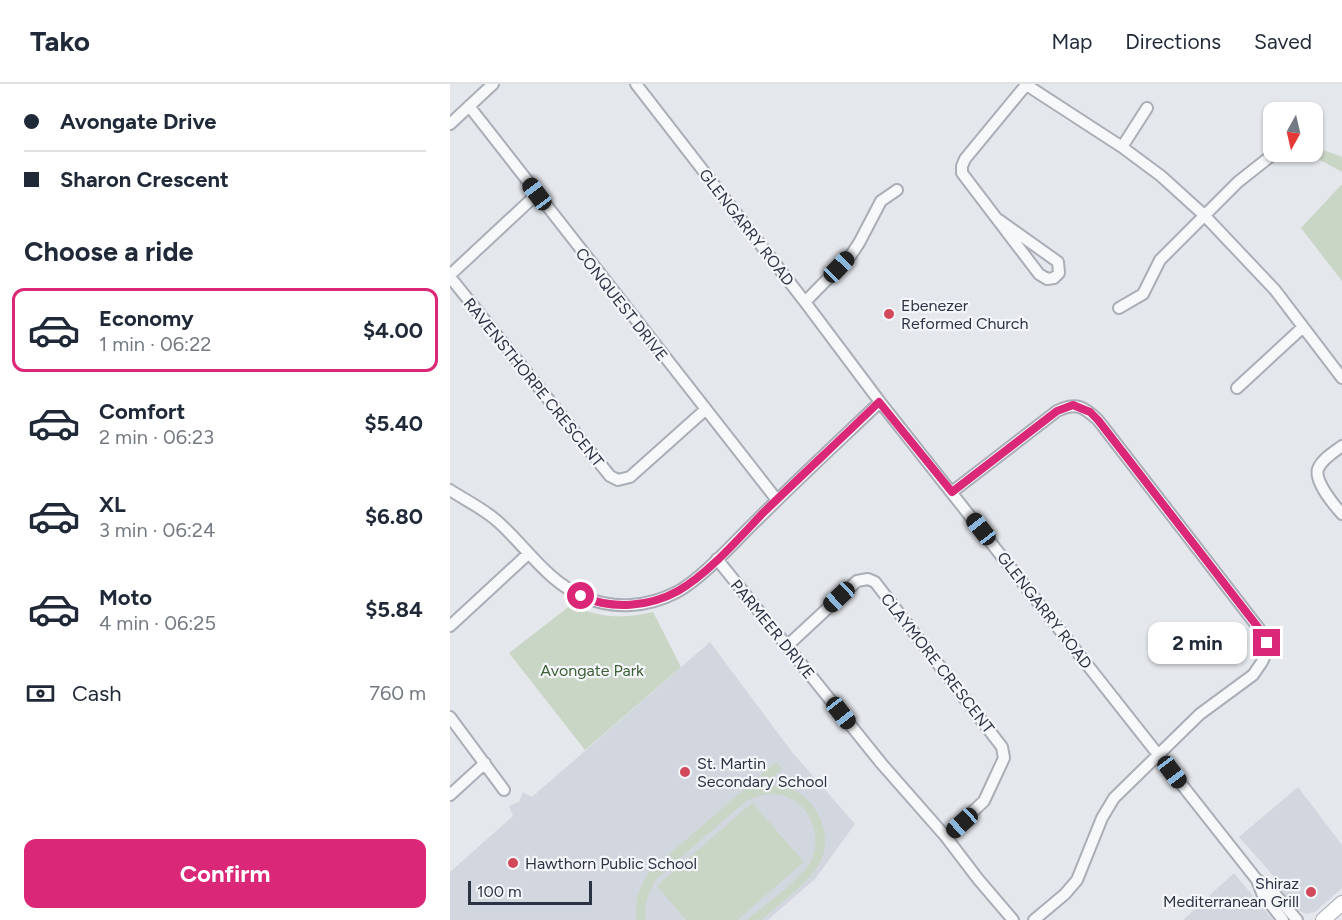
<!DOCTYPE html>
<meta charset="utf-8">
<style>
:root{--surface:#fff;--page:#f2f2f3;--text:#1f2937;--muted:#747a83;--line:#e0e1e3;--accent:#db2777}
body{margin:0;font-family:Figtree,sans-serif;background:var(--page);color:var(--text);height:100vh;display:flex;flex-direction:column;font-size:22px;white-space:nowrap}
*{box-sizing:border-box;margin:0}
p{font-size:20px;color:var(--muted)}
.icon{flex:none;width:33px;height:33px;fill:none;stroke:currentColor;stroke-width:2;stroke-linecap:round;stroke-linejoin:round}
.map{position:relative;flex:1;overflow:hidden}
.panel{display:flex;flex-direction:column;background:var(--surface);width:450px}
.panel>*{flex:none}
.top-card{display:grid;align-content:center;height:132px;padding:0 24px;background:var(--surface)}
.needle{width:39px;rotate:188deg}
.buttons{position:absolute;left:813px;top:18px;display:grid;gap:12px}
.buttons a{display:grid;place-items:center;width:60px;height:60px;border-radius:12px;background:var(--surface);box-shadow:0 2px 4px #0004;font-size:30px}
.scale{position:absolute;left:18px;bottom:15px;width:124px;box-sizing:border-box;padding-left:6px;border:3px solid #2b3445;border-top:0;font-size:16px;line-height:21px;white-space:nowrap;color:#2b3445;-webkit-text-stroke:4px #f4f6f9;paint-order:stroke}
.end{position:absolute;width:27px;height:27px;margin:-14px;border:8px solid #db2777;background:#fff;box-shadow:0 0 0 3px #fff}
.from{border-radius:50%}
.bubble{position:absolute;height:42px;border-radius:12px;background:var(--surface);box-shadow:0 2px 4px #0004;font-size:20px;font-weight:700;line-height:42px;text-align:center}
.car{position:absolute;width:18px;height:36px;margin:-18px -9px;border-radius:8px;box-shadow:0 0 4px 2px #0007;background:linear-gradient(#222 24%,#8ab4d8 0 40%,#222 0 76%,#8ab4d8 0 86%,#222 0)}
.top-card b{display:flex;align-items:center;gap:21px;height:57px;font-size:22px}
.top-card b+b{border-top:2px solid var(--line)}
.top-card i{width:15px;height:15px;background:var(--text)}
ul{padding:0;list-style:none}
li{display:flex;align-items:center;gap:18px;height:84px;margin:0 12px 9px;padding:0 12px;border:3px solid transparent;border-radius:12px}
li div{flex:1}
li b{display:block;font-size:22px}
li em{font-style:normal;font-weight:700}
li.active{border-color:var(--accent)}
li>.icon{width:54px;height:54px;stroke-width:1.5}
h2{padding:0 24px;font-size:27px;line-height:72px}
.pay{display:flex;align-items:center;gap:15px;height:66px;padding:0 24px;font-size:22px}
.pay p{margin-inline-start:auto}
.cta{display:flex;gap:12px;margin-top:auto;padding:12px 24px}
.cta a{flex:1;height:69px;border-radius:12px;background:var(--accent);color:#fff;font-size:24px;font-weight:700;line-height:69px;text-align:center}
header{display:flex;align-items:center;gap:36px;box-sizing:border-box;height:84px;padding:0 30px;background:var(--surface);border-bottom:2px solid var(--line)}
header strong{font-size:28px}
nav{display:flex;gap:33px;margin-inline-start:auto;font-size:21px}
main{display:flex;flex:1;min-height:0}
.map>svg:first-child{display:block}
</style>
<header>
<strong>Tako</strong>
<nav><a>Map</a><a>Directions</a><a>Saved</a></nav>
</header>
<main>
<section class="panel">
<div class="top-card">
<b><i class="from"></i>Avongate Drive</b>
<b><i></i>Sharon Crescent</b>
</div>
<h2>Choose a ride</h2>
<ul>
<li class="active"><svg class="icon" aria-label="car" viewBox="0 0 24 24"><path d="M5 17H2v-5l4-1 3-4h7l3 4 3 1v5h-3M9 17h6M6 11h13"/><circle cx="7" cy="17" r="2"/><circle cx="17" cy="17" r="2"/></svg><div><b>Economy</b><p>1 min · 06:22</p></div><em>$4.00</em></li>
<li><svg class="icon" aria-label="car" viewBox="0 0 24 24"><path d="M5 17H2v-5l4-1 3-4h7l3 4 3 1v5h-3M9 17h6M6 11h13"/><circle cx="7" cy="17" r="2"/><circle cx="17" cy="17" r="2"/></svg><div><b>Comfort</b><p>2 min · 06:23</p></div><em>$5.40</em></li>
<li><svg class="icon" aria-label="car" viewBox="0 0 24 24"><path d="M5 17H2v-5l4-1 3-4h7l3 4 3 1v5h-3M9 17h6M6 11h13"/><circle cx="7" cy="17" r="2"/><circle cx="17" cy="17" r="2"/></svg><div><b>XL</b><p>3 min · 06:24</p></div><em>$6.80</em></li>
<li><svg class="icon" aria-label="car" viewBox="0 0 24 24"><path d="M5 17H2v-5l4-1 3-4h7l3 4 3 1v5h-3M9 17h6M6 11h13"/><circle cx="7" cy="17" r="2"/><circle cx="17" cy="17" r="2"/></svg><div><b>Moto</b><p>4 min · 06:25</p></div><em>$5.84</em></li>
</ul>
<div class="pay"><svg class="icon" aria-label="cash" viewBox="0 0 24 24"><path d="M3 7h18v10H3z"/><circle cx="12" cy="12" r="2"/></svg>Cash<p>760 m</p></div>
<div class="cta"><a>Confirm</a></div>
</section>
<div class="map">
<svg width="892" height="836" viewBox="0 0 892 836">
<rect width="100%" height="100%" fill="#e4e7ec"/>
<!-- built -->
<path fill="#d2d6de" d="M260,558L342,668L405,740L365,795L318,836H0V788L63,732L59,722L69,718L73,708L82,713Z
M848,703L892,761V804L865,828L856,830L850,827L839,817L821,789L789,753Z
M784,789L823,836H735L734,835Z"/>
<!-- green -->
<path fill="#c9d6c5" d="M865,63L892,73V88L861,71Z
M892,100V197L851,144Z
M121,521C148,534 174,535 203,528L231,583L135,666L59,569Z
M326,678L332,685L314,701C325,702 335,702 345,707C371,720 384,757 368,782C354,803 330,819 311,836H297C314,822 353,794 362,775C374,747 355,711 323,710C313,710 305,713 296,717L208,793C198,807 194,819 196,836H187C183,817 190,801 201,786Z
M302,719L354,778L287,836H236L207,802Z"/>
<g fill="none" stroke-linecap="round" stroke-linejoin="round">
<defs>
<path id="minor" d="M186,0L355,218L430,318L807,796L812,809L833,836
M575,0L672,63L711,92L754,131L825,206L892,294
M19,22L327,416
M0,40L43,0
M672,63L697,24
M549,136L608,178L609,189L604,194L597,195L589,190L512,89V82L515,75L576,1
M0,191L87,110
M0,193L160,392L168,396L180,393L255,326
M355,218L401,171L409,159L431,117L447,106
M669,224L693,210L710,176L788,98L826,68
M787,304L852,244
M892,362C884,368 872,375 868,385C864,397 884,421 892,430
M0,406C15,416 32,424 46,436C75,461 97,498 134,513C164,526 198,523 227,508C254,493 285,457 308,435C348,395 389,357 430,318
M502,408L607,327C626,318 633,322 648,336L814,551L817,559L816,569L812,578L803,591L750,630L664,714L652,734L627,796L615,810L584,836
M267,475L431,679L496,753L528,795L563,836
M0,542L78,470
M337,562L407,497L418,495L425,498L552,663L554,674L534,717L496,753
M0,633L54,706
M0,711L35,679
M807,796L819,803L847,836"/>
<path id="major" d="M873,836L892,819"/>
</defs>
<!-- minor casing -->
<use href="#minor" stroke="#a9aeb7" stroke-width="14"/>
<!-- major casing -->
<use href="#major" stroke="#a3abb8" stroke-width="16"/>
<!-- minor -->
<use href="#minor" stroke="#f7f8fa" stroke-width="10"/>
<!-- major -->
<use href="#major" stroke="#fff" stroke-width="14"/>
</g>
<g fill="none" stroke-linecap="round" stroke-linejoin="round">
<!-- route -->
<path stroke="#db2777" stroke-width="8" d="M131,512C162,526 199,523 228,507C258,490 289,454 313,429C351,392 391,355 429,318L502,408L607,327L623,321L640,328L648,336L814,551L817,559"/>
</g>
<!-- markers -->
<g fill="#d1495b" stroke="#f4f6f9" stroke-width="2">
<circle cx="439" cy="230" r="6"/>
<circle cx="235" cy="688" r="6"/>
<circle cx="63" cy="779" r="6"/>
<circle cx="861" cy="808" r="6"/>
</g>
<g text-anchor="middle" stroke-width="4.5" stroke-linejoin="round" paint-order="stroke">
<!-- street labels -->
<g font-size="16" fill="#2b3445" stroke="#f4f6f9">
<text transform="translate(297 143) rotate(52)" y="6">GLENGARRY ROAD</text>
<text transform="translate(172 220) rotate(52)" y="6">CONQUEST DRIVE</text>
<text transform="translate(84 298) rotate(51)" y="6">RAVENSTHORPE CRESCENT</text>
<text transform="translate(595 526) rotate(52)" y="6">GLENGARRY ROAD</text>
<text transform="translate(323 545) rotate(51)" y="6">PARMEER DRIVE</text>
<text transform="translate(488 579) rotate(52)" y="6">CLAYMORE CRESCENT</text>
</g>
<!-- poi labels -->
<g font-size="16" fill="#2b3445" stroke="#f4f6f9" text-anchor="start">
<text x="451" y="227">Ebenezer<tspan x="451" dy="18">Reformed Church</tspan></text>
<text x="247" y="685">St. Martin<tspan x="247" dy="18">Secondary School</tspan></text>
<text x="75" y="785">Hawthorn Public School</text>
<text x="849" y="805" text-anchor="end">Shiraz<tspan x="849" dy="18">Mediterranean Grill</tspan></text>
</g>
<!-- park labels -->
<g font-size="16" fill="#3f6138" stroke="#f4f6f9">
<text x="142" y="592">Avongate Park</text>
</g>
</g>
</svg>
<div class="buttons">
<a><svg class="needle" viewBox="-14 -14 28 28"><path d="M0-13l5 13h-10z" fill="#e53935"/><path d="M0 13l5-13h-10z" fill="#747a83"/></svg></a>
</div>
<div class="scale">100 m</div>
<i class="end from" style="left:131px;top:512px"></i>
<i class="end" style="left:817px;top:559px"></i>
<div class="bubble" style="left:698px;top:538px;width:99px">2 min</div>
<i class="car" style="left:87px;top:110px;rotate:323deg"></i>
<i class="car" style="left:389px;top:183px;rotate:44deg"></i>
<i class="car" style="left:531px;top:445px;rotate:322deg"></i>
<i class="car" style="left:389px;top:513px;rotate:227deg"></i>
<i class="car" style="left:391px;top:629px;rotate:142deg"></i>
<i class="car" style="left:722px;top:688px;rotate:143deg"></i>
<i class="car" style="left:512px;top:739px;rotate:228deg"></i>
</div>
</main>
